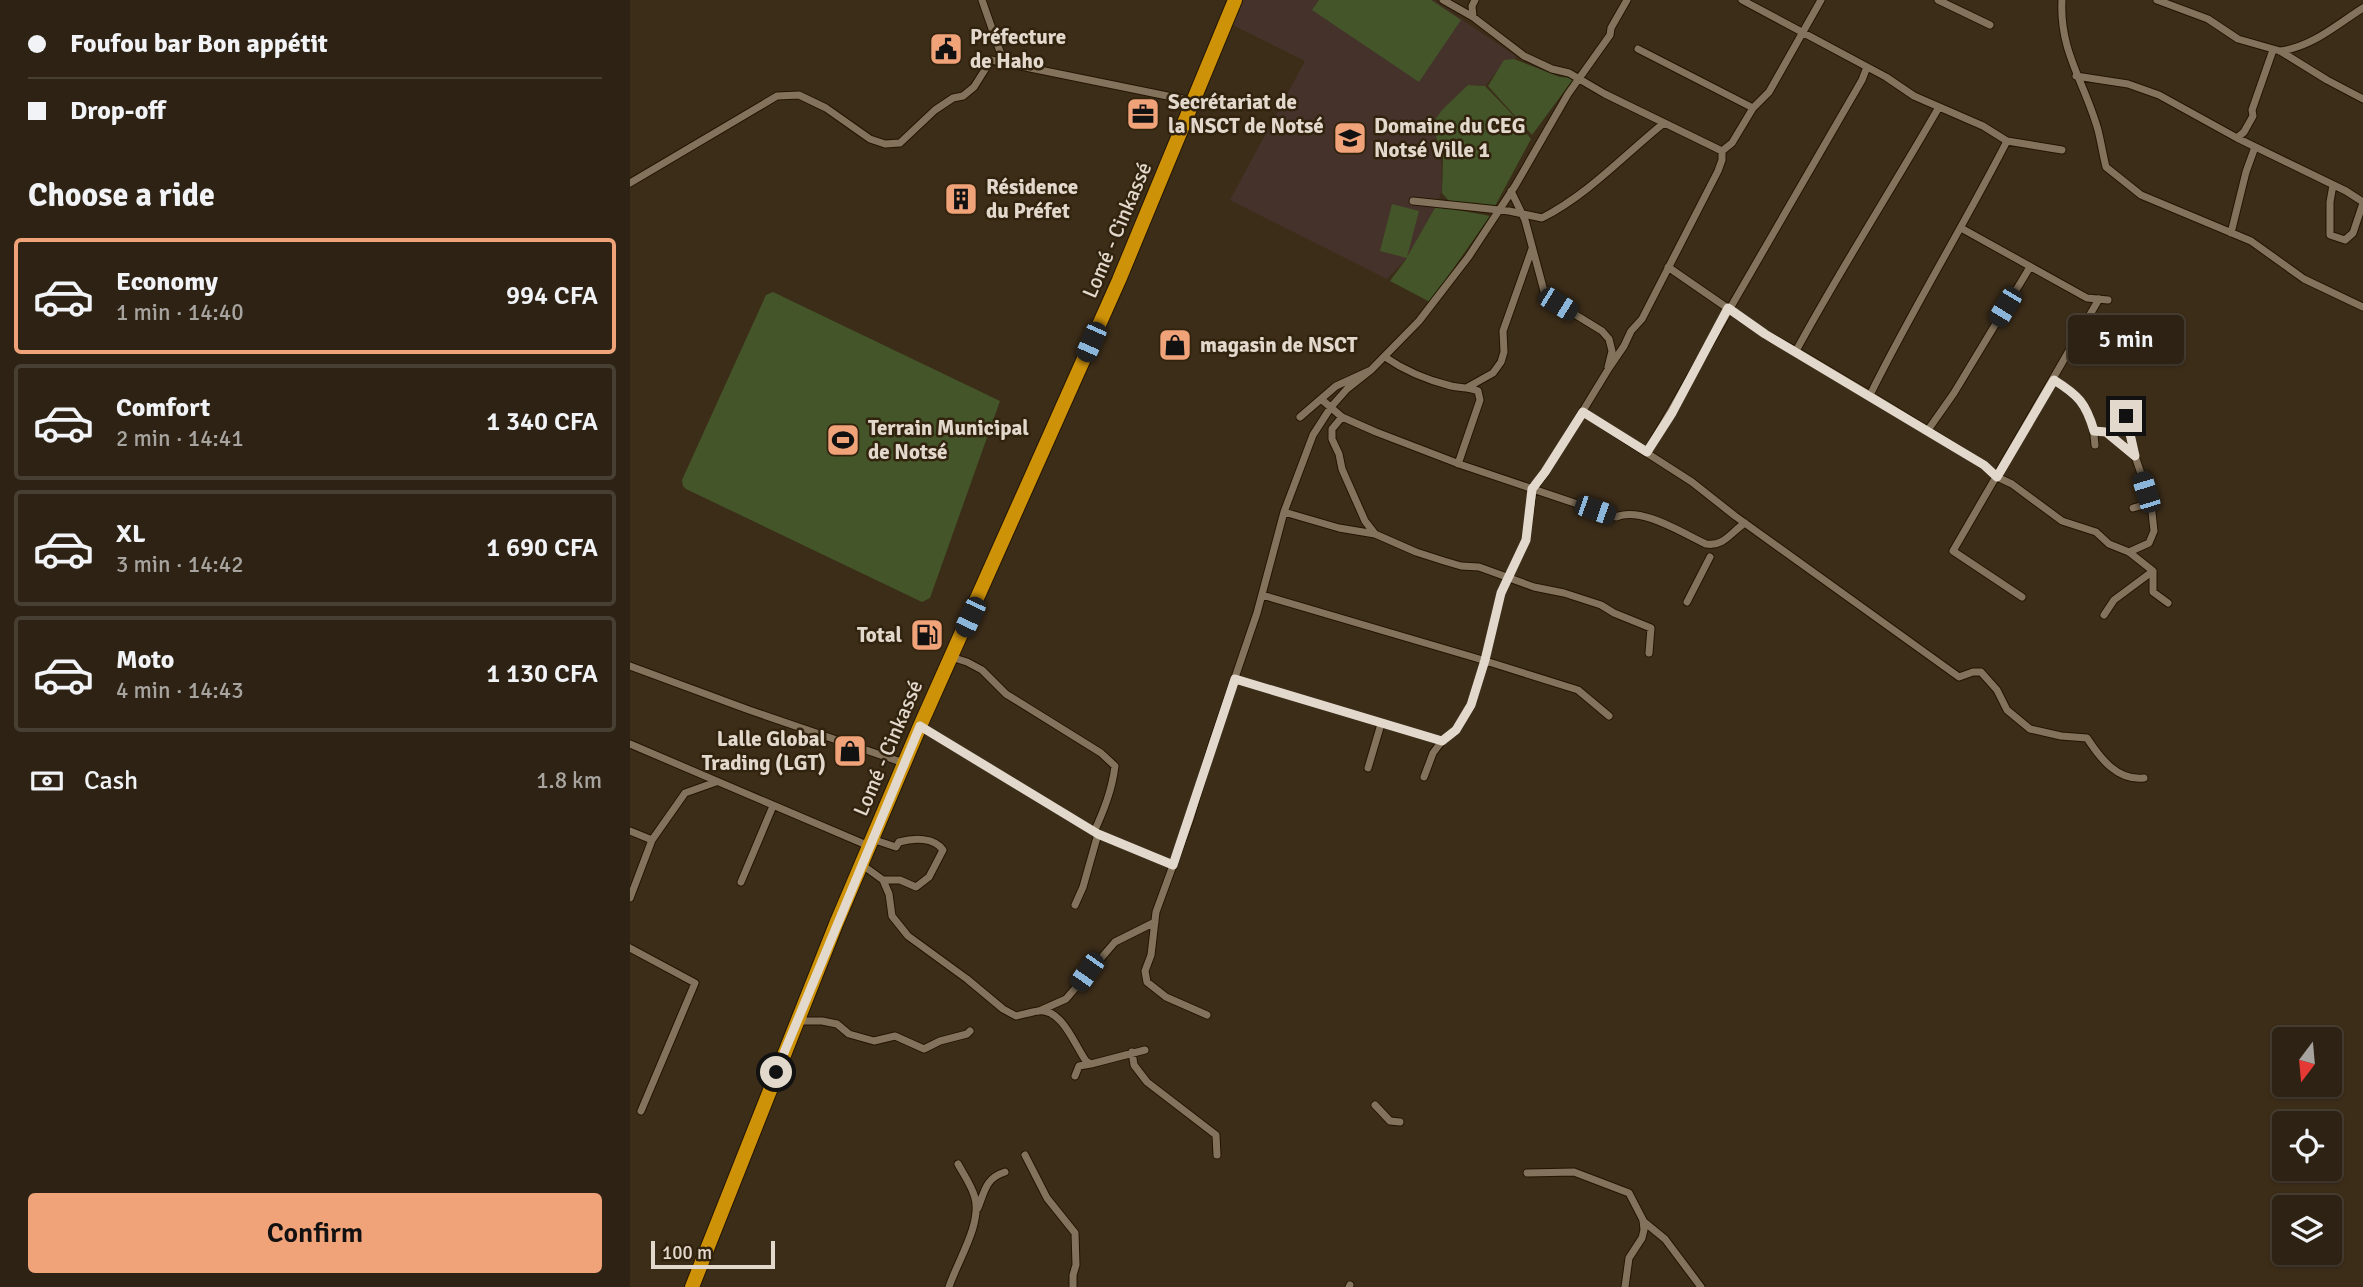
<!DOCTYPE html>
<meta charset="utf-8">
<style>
:root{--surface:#2d2213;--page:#392f21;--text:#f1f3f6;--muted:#a7a4a0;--line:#483f33;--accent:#f0a279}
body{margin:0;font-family:Signika,sans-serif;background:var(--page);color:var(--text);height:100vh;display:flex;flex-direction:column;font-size:26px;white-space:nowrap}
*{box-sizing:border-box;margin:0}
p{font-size:23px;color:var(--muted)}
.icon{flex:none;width:38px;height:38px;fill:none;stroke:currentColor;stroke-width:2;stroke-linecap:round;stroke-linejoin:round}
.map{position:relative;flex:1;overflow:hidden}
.panel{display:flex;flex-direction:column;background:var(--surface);width:630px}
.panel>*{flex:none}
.guide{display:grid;align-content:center;height:154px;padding:0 28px;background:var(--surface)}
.needle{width:46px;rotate:196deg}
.controls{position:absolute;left:1642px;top:1027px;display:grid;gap:14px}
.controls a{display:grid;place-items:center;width:70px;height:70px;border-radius:7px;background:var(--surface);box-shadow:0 2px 5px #0004,0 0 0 2px var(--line);font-size:35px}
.scale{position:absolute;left:21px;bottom:18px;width:124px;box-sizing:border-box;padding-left:7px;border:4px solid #e2d8cc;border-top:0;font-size:19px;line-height:24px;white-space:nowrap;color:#e2d8cc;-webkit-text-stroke:5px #32230f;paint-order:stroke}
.end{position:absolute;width:32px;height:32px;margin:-16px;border:9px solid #e2d8cc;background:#111;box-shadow:0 0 0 4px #111}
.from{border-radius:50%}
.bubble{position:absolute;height:49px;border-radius:7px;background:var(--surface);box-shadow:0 2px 5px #0004,0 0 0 2px var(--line);font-size:23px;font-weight:600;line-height:49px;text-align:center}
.car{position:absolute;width:21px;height:42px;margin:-21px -10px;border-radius:9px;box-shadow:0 0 5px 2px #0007;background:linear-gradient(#222 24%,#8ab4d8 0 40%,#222 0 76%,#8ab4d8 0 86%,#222 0)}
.guide b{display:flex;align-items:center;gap:24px;height:66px;font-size:26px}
.guide b+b{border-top:2px solid var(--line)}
.guide i{width:18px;height:18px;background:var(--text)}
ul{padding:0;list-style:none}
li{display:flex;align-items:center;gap:21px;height:116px;margin:0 14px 10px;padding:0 14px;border:4px solid var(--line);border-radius:7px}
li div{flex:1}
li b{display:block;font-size:26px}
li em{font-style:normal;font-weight:600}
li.active{border-color:var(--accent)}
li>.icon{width:63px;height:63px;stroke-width:1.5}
h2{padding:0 28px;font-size:32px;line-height:84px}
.pay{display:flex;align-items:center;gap:18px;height:77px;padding:0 28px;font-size:26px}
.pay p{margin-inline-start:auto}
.action{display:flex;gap:14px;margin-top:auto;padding:14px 28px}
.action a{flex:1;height:80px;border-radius:7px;background:var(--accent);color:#111;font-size:28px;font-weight:600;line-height:80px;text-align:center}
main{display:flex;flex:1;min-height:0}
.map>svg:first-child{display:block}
</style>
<main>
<section class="panel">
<div class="guide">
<b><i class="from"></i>Foufou bar Bon appétit</b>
<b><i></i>Drop-off</b>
</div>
<h2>Choose a ride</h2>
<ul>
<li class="active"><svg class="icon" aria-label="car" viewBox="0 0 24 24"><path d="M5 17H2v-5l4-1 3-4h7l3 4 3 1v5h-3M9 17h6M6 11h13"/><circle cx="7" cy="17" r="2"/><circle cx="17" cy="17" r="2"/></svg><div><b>Economy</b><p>1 min · 14:40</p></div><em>994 CFA</em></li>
<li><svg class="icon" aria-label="car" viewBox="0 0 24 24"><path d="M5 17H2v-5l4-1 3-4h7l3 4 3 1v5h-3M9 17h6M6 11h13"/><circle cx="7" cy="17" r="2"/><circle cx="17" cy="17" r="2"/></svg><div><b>Comfort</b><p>2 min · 14:41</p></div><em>1 340 CFA</em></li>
<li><svg class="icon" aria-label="car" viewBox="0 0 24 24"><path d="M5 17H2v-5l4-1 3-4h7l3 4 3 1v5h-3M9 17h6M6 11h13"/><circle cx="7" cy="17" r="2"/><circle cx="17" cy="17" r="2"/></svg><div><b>XL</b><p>3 min · 14:42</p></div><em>1 690 CFA</em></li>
<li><svg class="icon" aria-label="car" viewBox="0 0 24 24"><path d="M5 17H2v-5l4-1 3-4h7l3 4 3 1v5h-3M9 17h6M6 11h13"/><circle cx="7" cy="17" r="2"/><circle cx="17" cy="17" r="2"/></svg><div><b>Moto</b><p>4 min · 14:43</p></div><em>1 130 CFA</em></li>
</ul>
<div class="pay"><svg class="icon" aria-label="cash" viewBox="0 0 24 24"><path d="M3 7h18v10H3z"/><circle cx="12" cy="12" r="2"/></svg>Cash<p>1.8 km</p></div>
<div class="action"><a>Confirm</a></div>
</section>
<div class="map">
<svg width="1733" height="1287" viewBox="0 0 1733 1287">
<rect width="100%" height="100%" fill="#3c2d19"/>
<!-- education -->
<path fill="#45332b" d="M612,0H803L887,57L867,71L855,86L838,85L802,124L811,152L812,190L806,206L777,258L757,279L600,200L675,61L601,24Z"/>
<!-- green -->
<path fill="#435529" d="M689,0H801L831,20L789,82L682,10Z
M884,59L930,77L944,78L902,135L858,86L874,60Z
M838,85L855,86L881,113L901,139L865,206L819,201L812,193L813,158L802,124L812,110Z
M762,204L789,211L777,257L806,206L860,216L800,302L760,281L777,258L750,251Z
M143,292L370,401L300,598L292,602L56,489L53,486L52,480L136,295Z"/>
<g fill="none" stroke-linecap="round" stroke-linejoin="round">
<defs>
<path id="street" d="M352,0L374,63
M813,0L843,17L894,56L922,69L939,73L975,94L1092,151
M1112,0L1256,77L1284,96L1353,126L1377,141L1432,150
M1308,0L1360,25
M1432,0C1429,51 1455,83 1468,130C1471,142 1473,155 1476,167L1511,195L1621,241L1674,279L1733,307
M1527,0L1578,19L1608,39L1650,51L1697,80L1733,99
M843,17L842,6L845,0
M1008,49L1123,108
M1650,51C1682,47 1706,25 1733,8
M1446,76L1498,84L1529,95L1607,138L1716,191L1733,202
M1607,138L1614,132L1623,116L1622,110L1643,50
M1377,141C1333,227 1283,308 1240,395L1354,465L1367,477L1382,484L1432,521L1466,532L1479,544L1499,552L1523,571V592L1538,603
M0,183L147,96L169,95L196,108L240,139L255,144L270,143L305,110L323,98L333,96L344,87L361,60L562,101
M1703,185L1700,202V235L1715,240L1723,233L1733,203
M881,191L895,220L914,291L928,304L972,331L979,339L982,351L978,367
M783,201L879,211L912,218C959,194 994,155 1034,123
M1331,228L1457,298L1478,300
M1601,233L1616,172L1625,147
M1038,267L1135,334L1166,351C1211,268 1262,189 1309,107
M1166,351L1240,395
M755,357C775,371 797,380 821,386C830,388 839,387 848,391L850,400L828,464
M1424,380C1452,398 1463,411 1465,445
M838,387L863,373L871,362L874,352L873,331L902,249
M691,399L712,417L746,432L832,465L986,517C1011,506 1052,533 1076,544C1094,547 1101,532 1115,523
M953,412L1062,482L1105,516L1329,677L1343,672H1351L1367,690L1377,710L1400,729L1431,736L1457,738C1470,758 1487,781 1514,778
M1496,416L1505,456
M670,417L706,386L741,370L789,321L839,256L885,186L938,94L980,35L981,28L997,0
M712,417L702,429V439L709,454L712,469L735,521L745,534
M1298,430L1324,393L1400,267
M1464,431L1476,432L1505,456L1521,503L1503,508
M1017,452L1232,80L1237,67
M654,512L709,528L745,534L786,552L814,561L831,566L849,567L904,587L934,593L971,605L984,613L1021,628L1019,653
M1499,552L1519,543L1524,531L1521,503
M632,595L846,658L948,690L979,716
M1392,597L1323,551L1469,299
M1057,602L1080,557
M1474,615L1484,600L1523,571
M321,657L337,662L352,670L376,694L471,753L485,766C482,790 474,810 464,832
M0,666L119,710L274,763
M605,679L812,741
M290,726L468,834L543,865
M0,744L239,846
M738,768L751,724
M794,777L803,753L812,741L826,730L841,705L855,660L871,593L896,540L903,489L915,473L979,368L994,346L1001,331L1012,319L1088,171L1092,160V151L1102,143L1123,108L1139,92L1191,0
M0,831L22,840
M242,839L266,847L269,842C284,838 304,837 313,850L299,877L286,887L270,880H253
M231,864L253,880L259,894L262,916L278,936L337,979L373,1009L386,1016C393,1015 400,1012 408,1011C432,1008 444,1044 456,1061L461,1064L515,1050
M111,882L143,806
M0,898L22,840L55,793L86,782
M445,905L453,887L468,834
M0,948L65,983L11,1111
M409,1011L436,999L485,942L525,922
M577,1015L536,997L517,982L515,971L521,955L526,912L560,819L581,748L627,613L654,512L683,435L701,407L717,389L741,370
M168,1021H192L207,1024L219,1034L244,1041L265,1036L294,1049L310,1041L337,1034L340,1031
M502,1052L504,1065L517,1082L586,1135L587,1155
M445,1076L449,1066L461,1064
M745,1105L760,1121L770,1122
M395,1155L417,1198L445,1233L446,1265L443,1275V1287
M897,1173L944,1172L999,1193L1013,1220L1014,1230L1012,1238L999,1258L995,1287
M348,1208C355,1190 356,1178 375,1172
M1013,1221L1035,1239L1071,1287
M319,1287C327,1262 352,1224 345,1198C342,1186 334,1175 328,1164
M719,1287L720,1285"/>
<path id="highway" d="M62,1287L206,924L290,726L489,280L605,0"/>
</defs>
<!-- street casing -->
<use href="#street" stroke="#231502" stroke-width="9"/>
<!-- highway casing -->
<use href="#highway" stroke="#231502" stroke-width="16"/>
<!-- street -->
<use href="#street" stroke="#84735c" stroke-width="7"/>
<!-- highway -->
<use href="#highway" stroke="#ce9209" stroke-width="14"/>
</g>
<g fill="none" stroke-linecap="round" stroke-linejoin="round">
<!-- route -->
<path stroke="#e2d8cc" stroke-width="9" d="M146,1072L290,726L468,834L543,865L605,679L812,741L826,730L841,705L855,660L871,593L896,540L902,489L915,472L953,412L1017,452L1042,413L1098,308L1135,334L1354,465L1367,477L1424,380C1448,395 1456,403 1464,431L1476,432L1505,456L1496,416"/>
</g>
<!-- icons -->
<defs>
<symbol id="civic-square" viewBox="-11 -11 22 22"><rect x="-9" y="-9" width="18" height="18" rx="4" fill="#f0a279" stroke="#32230f"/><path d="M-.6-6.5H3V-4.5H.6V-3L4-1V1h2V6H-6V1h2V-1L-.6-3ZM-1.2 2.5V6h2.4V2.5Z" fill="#111"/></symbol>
<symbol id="office-square" viewBox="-11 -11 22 22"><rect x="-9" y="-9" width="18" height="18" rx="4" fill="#f0a279" stroke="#32230f"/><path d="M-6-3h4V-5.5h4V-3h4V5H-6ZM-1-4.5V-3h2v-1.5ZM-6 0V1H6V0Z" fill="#111"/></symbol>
<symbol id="school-square" viewBox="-11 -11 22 22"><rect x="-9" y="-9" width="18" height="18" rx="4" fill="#f0a279" stroke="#32230f"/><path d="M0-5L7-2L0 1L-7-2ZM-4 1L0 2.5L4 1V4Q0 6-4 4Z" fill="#111"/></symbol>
<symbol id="building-square" viewBox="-11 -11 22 22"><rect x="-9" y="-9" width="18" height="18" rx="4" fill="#f0a279" stroke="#32230f"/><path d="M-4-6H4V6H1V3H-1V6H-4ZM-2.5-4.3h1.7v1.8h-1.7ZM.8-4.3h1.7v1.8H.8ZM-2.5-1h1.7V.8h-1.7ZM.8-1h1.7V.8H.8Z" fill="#111"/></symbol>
<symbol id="shop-square" viewBox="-11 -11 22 22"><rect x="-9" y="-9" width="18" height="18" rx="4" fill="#f0a279" stroke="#32230f"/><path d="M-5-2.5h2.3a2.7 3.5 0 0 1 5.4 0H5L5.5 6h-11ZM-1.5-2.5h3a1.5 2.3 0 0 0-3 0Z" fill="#111"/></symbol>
<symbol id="stadium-square" viewBox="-11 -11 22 22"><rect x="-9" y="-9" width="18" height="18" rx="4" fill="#f0a279" stroke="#32230f"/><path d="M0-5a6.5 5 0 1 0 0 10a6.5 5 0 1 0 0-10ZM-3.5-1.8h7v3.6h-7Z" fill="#111"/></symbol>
<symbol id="fuel-square" viewBox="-11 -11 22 22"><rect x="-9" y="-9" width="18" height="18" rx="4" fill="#f0a279" stroke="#32230f"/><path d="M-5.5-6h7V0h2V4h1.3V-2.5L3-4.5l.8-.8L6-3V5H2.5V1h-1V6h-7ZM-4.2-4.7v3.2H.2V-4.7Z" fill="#111"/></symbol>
</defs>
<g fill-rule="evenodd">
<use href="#civic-square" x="297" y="30" width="38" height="38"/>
<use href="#office-square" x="494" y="95" width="38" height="38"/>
<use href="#school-square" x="701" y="119" width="38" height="38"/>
<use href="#building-square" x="312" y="180" width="38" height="38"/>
<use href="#shop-square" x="526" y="326" width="38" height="38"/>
<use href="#stadium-square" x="194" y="421" width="38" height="38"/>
<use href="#fuel-square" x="278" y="616" width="38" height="38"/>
<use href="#shop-square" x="201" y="732" width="38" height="38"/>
</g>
<g text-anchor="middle" stroke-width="5" stroke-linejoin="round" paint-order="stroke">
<!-- poi labels -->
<g font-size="21" font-weight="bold" fill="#e2d8cc" stroke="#32230f" text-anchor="start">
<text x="340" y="44">Préfecture<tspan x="340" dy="24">de Haho</tspan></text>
<text x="538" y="109">Secrétariat de<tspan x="538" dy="24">la NSCT de Notsé</tspan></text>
<text x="744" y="133">Domaine du CEG<tspan x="744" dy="24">Notsé Ville 1</tspan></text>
<text x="356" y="194">Résidence<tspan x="356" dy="24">du Préfet</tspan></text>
<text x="570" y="352">magasin de NSCT</text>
<text x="238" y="435">Terrain Municipal<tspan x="238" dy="24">de Notsé</tspan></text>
<text x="272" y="642" text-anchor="end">Total</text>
<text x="196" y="746" text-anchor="end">Lalle Global<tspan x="196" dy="24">Trading (LGT)</tspan></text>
</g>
<!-- street labels -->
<g font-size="21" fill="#e2d8cc" stroke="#32230f">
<text transform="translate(487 230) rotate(-67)" y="7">Lomé - Cinkassé</text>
<text transform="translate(258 748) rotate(-67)" y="7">Lomé - Cinkassé</text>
</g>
</g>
</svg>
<div class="controls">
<a><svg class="needle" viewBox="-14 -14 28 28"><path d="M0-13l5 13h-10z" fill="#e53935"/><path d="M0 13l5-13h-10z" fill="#a7a4a0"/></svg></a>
<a><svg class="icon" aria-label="locate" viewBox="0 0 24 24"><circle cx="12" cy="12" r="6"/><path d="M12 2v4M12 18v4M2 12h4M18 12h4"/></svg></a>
<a><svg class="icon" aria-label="layers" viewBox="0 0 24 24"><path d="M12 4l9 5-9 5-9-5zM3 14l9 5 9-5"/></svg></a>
</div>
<div class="scale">100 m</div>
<i class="end from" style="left:146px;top:1072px"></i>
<i class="end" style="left:1496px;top:416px"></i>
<div class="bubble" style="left:1438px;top:315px;width:116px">5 min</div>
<i class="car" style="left:928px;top:304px;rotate:122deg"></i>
<i class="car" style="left:1375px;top:307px;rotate:211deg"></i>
<i class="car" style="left:461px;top:342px;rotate:204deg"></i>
<i class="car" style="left:1516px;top:492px;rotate:343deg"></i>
<i class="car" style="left:965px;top:510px;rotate:109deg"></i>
<i class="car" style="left:340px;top:617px;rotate:205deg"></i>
<i class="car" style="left:457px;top:972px;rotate:215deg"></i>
</div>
</main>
